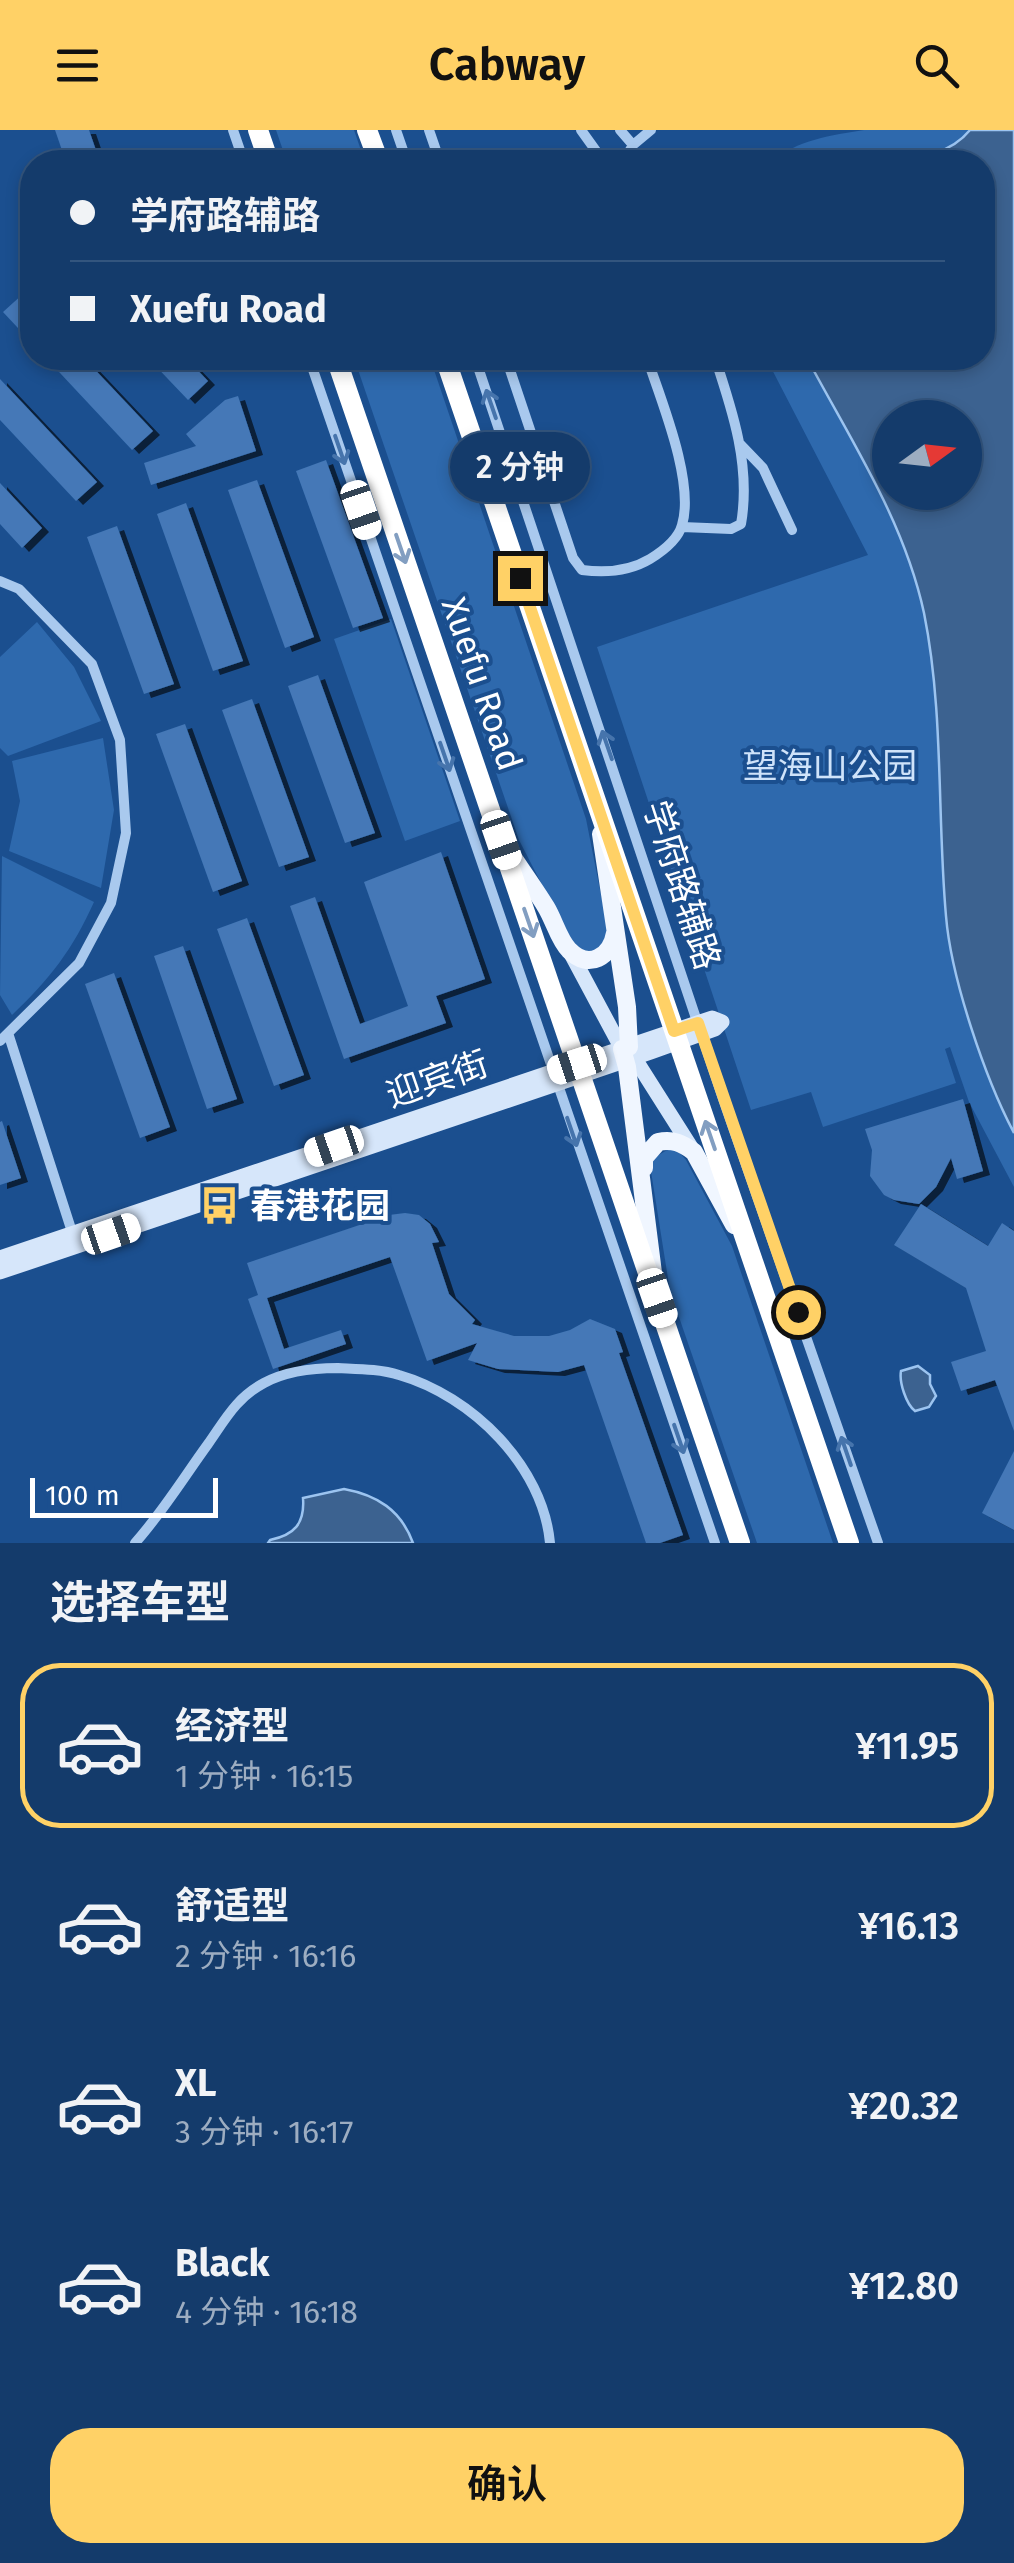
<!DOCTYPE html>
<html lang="zh">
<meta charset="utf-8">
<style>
:root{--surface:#143b6b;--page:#214673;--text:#f1f3f6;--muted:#9dadc1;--line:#33557e;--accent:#ffd166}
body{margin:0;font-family:"Fira Sans","Noto Sans SC",sans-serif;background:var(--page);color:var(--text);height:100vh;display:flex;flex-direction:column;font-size:38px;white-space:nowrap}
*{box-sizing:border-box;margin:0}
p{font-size:32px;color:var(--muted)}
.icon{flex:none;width:55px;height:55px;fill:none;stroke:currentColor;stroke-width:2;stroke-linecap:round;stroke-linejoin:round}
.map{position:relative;height:1413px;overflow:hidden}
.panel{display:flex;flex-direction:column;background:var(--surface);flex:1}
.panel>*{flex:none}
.top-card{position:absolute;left:20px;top:20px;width:975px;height:220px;border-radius:40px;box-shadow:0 5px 15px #0003,0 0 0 2px var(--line);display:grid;align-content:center;height:220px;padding:0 50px;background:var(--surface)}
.needle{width:65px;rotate:75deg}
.controls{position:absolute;left:872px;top:270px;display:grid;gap:20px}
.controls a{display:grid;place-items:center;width:110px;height:110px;border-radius:50%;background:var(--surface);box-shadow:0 5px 15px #0003,0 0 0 2px var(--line);font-size:50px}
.scale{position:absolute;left:30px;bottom:25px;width:188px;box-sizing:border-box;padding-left:10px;border:5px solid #fff;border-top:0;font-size:28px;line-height:35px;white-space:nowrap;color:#fff;-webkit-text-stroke:8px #1b4f8f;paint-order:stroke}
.end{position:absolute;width:45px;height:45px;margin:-22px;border:12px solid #ffd166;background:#111;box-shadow:0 0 0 5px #111}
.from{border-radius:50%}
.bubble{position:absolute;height:70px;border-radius:35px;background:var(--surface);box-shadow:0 5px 15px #0003,0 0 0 2px var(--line);font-size:32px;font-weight:600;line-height:70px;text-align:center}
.car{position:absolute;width:30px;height:60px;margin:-30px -15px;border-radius:12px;box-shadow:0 0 8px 2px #0007;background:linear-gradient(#fff 24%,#345 0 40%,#fff 0 76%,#345 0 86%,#fff 0)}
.top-card b{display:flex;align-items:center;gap:35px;height:95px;font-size:38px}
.top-card b+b{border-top:2px solid var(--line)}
.top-card i{width:25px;height:25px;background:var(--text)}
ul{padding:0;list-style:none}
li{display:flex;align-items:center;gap:30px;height:165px;margin:0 20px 15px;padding:0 30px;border:5px solid transparent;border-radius:40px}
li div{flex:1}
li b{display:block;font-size:38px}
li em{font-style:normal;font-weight:600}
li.on{border-color:var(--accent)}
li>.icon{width:90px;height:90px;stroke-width:1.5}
h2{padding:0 50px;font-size:45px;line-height:120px}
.cta{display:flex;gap:20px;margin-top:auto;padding:20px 50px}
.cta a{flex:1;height:115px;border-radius:40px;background:var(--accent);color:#111;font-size:40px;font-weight:600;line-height:115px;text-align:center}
header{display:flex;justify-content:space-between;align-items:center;height:130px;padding:0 50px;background:var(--accent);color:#111;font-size:45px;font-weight:600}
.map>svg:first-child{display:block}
</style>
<header><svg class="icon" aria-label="menu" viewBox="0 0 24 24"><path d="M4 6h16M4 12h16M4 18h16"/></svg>Cabway<svg class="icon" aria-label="search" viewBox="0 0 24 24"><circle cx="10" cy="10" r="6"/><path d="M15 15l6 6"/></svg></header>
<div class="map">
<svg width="1014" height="1413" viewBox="0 0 1014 1413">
<defs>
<filter id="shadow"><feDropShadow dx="7" dy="4" stdDeviation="0" flood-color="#0009"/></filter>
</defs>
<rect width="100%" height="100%" fill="#1b4f8f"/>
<!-- green -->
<path fill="#2e69ad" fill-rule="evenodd" d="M276,0H354L365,32H287Z
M864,0H1014V1057L969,972L950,917L945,919L956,953L823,997L811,962L751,980L597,517L868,425L766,228H982V32H772C796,10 832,5 864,0ZM890,288H965V362H890Z
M354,228H430L586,689L609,805V811L587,826L572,813L519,710Z
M391,489L460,691L405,711L334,509Z
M37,492L74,537L101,591L8,626L0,618V527Z
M103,608L114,680L101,758L9,721L20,671L12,631Z
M2,726L94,772C73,819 50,849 12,885L0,865Z
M669,1019L678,1021L686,1030L732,1116L833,1413H757L670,1161L650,1035L655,1027Z"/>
<!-- water -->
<path fill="#3c6290" stroke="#9cc4f0" stroke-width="2.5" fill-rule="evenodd" d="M970,0H1014V1003C985,948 951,848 946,786C937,686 944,582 924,483C904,390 851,311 807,228H982V32H885C916,28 949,26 970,0ZM890,288H965V362H890Z
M918,1236L930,1245V1254L936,1266L929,1277L915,1281C906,1274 899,1252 901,1241Z
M344,1359C377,1365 401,1380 413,1413H268L270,1410C294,1405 305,1394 303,1368Z"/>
<!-- building -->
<path fill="#4478b7" filter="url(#shadow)" d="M55,0H89L100,32H66Z
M24,163L32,173V213L3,182Z
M46,228H84L153,301L132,320Z
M148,228H186L208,251L188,270Z
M0,249L97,352L76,371L0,290Z
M238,266L256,321L151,355L144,333L196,316L186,304L225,270Z
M326,330L383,488L353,498L296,341Z
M257,350L314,507L285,518L228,360Z
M0,353L42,398L22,418L0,394Z
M186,373L243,531L213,541L157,384Z
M117,396L174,554L144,564L87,407Z
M318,545L375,703L345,713L288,556Z
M252,569L309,727L279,737L222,580Z
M185,594L242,751L213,762L156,604Z
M441,722L485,849L436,866L446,893L344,929L290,776L315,767L360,894L408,876L364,752Z
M247,788L304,945L274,956L217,799Z
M183,816L237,969L207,979L154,826Z
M114,843L170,997L140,1008L85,854Z
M963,969L983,1041L957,1049L951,1028L936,1057L919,1074L894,1070L884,1065L870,1046L872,1020L865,999Z
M2,991L21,1048L0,1055V992Z
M921,1074L988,1116L1002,1093L1014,1101V1301L995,1250L961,1261L951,1232L986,1221L966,1158L894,1115Z
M405,1083L419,1085L430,1094L439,1112L432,1113L449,1164L475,1190L472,1194L514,1206H549L570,1200L590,1189L615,1199L623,1222L619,1223L683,1405L660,1413H646L584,1235L558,1242L498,1239L468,1230L477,1213L427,1231L390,1127L267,1168L284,1219L341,1200L346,1214L273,1239L248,1169L258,1165L247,1133L389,1085Z
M1014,1321V1400L982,1383Z"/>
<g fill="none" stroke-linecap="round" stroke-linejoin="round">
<!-- street -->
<path stroke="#a9c9ee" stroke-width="10" d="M233,0L244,32
M396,0L407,32
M429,0L440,32
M581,0L604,32
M620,0L633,15
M623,32L633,15L651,0
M309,228L715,1413
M475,228L723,969L878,1413
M506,228L573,428L582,440C605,443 630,441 650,429C663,421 678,410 682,395C695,352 661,270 647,228
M739,313L763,338L792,400
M682,397L731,399L741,394C751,337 733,282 715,228
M0,451L19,459L92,534L120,610L126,703L111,773L79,833L0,911
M9,906L73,1105
M135,1413C162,1383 184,1347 208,1314C225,1290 236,1268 264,1253C286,1241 313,1238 338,1238C358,1239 380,1239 399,1245C472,1266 543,1336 550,1413"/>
<!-- secondary -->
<path stroke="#d6e6fa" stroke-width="15" d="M569,820L622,919
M630,921L694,1022
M0,1128L712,888L722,892
M0,1142L651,922L715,899L722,892"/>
<!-- primary -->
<path stroke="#f0f6ff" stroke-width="18" d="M601,704L627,877L629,917
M510,723C522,741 535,759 546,777C554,790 559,810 569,820C589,841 611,826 615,803
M622,919L627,937L653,1143
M644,1038V1028L658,1012C673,1009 682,1013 694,1022L734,1095"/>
<!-- highway -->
<path stroke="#fff" stroke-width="20" d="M258,0L269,32
M367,0L379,32
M336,228L740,1413
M445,228L849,1413"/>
</g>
<!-- one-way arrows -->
<defs><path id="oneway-shaft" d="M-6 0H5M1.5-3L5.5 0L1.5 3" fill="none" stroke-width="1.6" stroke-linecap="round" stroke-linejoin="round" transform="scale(2.5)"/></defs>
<g stroke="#4674ac">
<use href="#oneway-shaft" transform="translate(491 274) rotate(-109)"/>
<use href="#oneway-shaft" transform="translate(340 320) rotate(71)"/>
<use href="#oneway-shaft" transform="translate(607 615) rotate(-109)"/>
<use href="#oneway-shaft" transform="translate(445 627) rotate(71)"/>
<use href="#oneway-shaft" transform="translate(572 1002) rotate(71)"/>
<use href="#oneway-shaft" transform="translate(679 1309) rotate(71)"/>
<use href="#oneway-shaft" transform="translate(846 1321) rotate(-109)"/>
</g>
<g stroke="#829ec1">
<use href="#oneway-shaft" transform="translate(401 419) rotate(71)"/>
<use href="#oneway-shaft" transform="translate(529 793) rotate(71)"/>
<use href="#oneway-shaft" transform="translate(710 1005) rotate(-109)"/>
</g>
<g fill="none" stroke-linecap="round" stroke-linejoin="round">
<!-- route -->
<path stroke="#ffd166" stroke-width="12" d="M520,448L674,901L698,893L798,1182"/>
</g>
<!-- icons -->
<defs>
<symbol id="bus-bare" viewBox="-9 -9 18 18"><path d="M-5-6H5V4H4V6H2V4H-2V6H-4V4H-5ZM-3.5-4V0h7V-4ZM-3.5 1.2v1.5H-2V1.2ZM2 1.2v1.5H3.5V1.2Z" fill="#ffd166" stroke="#1b4f8f" stroke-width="2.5" paint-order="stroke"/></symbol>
</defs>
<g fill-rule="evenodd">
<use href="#bus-bare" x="192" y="1048" width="55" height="55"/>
</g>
<g text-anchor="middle" stroke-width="8" stroke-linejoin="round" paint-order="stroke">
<!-- street labels -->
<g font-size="35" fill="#fff" stroke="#1b4f8f">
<text transform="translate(482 554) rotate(71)" y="12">Xuefu Road</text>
<text transform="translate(682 755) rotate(72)" y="12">学府路辅路</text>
<text transform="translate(437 949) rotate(-19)" y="12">迎宾街</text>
</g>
<!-- park labels -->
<g font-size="35" fill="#cfe3fa" stroke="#1b4f8f">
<text x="830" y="648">望海山公园</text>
</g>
<!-- poi labels -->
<g font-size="35" font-weight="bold" fill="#fff" stroke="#1b4f8f" text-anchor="start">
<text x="250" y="1088">春港花园</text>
</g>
</g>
</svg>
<div class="controls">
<a><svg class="needle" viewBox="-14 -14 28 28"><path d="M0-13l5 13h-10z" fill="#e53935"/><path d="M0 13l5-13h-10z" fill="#9dadc1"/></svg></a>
</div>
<div class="scale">100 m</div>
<i class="end from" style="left:798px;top:1182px"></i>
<i class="end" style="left:520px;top:448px"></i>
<div class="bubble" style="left:450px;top:302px;width:140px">2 分钟</div>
<i class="car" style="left:361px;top:380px;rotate:161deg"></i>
<i class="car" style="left:501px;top:710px;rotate:161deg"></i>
<i class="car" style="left:577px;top:934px;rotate:252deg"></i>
<i class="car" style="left:334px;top:1016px;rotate:251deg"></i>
<i class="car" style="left:111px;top:1104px;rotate:71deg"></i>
<i class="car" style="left:657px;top:1168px;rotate:161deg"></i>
<div class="top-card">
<b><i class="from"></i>学府路辅路</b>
<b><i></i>Xuefu Road</b>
</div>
</div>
<section class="panel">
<h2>选择车型</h2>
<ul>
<li class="on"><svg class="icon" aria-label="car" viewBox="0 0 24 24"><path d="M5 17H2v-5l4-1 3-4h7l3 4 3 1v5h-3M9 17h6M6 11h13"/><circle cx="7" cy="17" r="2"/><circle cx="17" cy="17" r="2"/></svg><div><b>经济型</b><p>1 分钟 · 16:15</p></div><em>¥11.95</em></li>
<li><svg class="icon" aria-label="car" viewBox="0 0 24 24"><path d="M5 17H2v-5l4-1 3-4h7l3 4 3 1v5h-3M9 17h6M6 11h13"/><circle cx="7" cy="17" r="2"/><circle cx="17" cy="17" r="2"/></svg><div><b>舒适型</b><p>2 分钟 · 16:16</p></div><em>¥16.13</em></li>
<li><svg class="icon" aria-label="car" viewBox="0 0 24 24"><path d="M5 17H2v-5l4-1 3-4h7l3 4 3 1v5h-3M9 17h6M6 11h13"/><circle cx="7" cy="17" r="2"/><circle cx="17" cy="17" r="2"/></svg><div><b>XL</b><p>3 分钟 · 16:17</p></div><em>¥20.32</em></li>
<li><svg class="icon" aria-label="car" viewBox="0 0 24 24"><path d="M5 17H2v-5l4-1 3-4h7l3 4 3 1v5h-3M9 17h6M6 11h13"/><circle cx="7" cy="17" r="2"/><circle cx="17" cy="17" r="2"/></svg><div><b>Black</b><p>4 分钟 · 16:18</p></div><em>¥12.80</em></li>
</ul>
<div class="cta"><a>确认</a></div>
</section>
